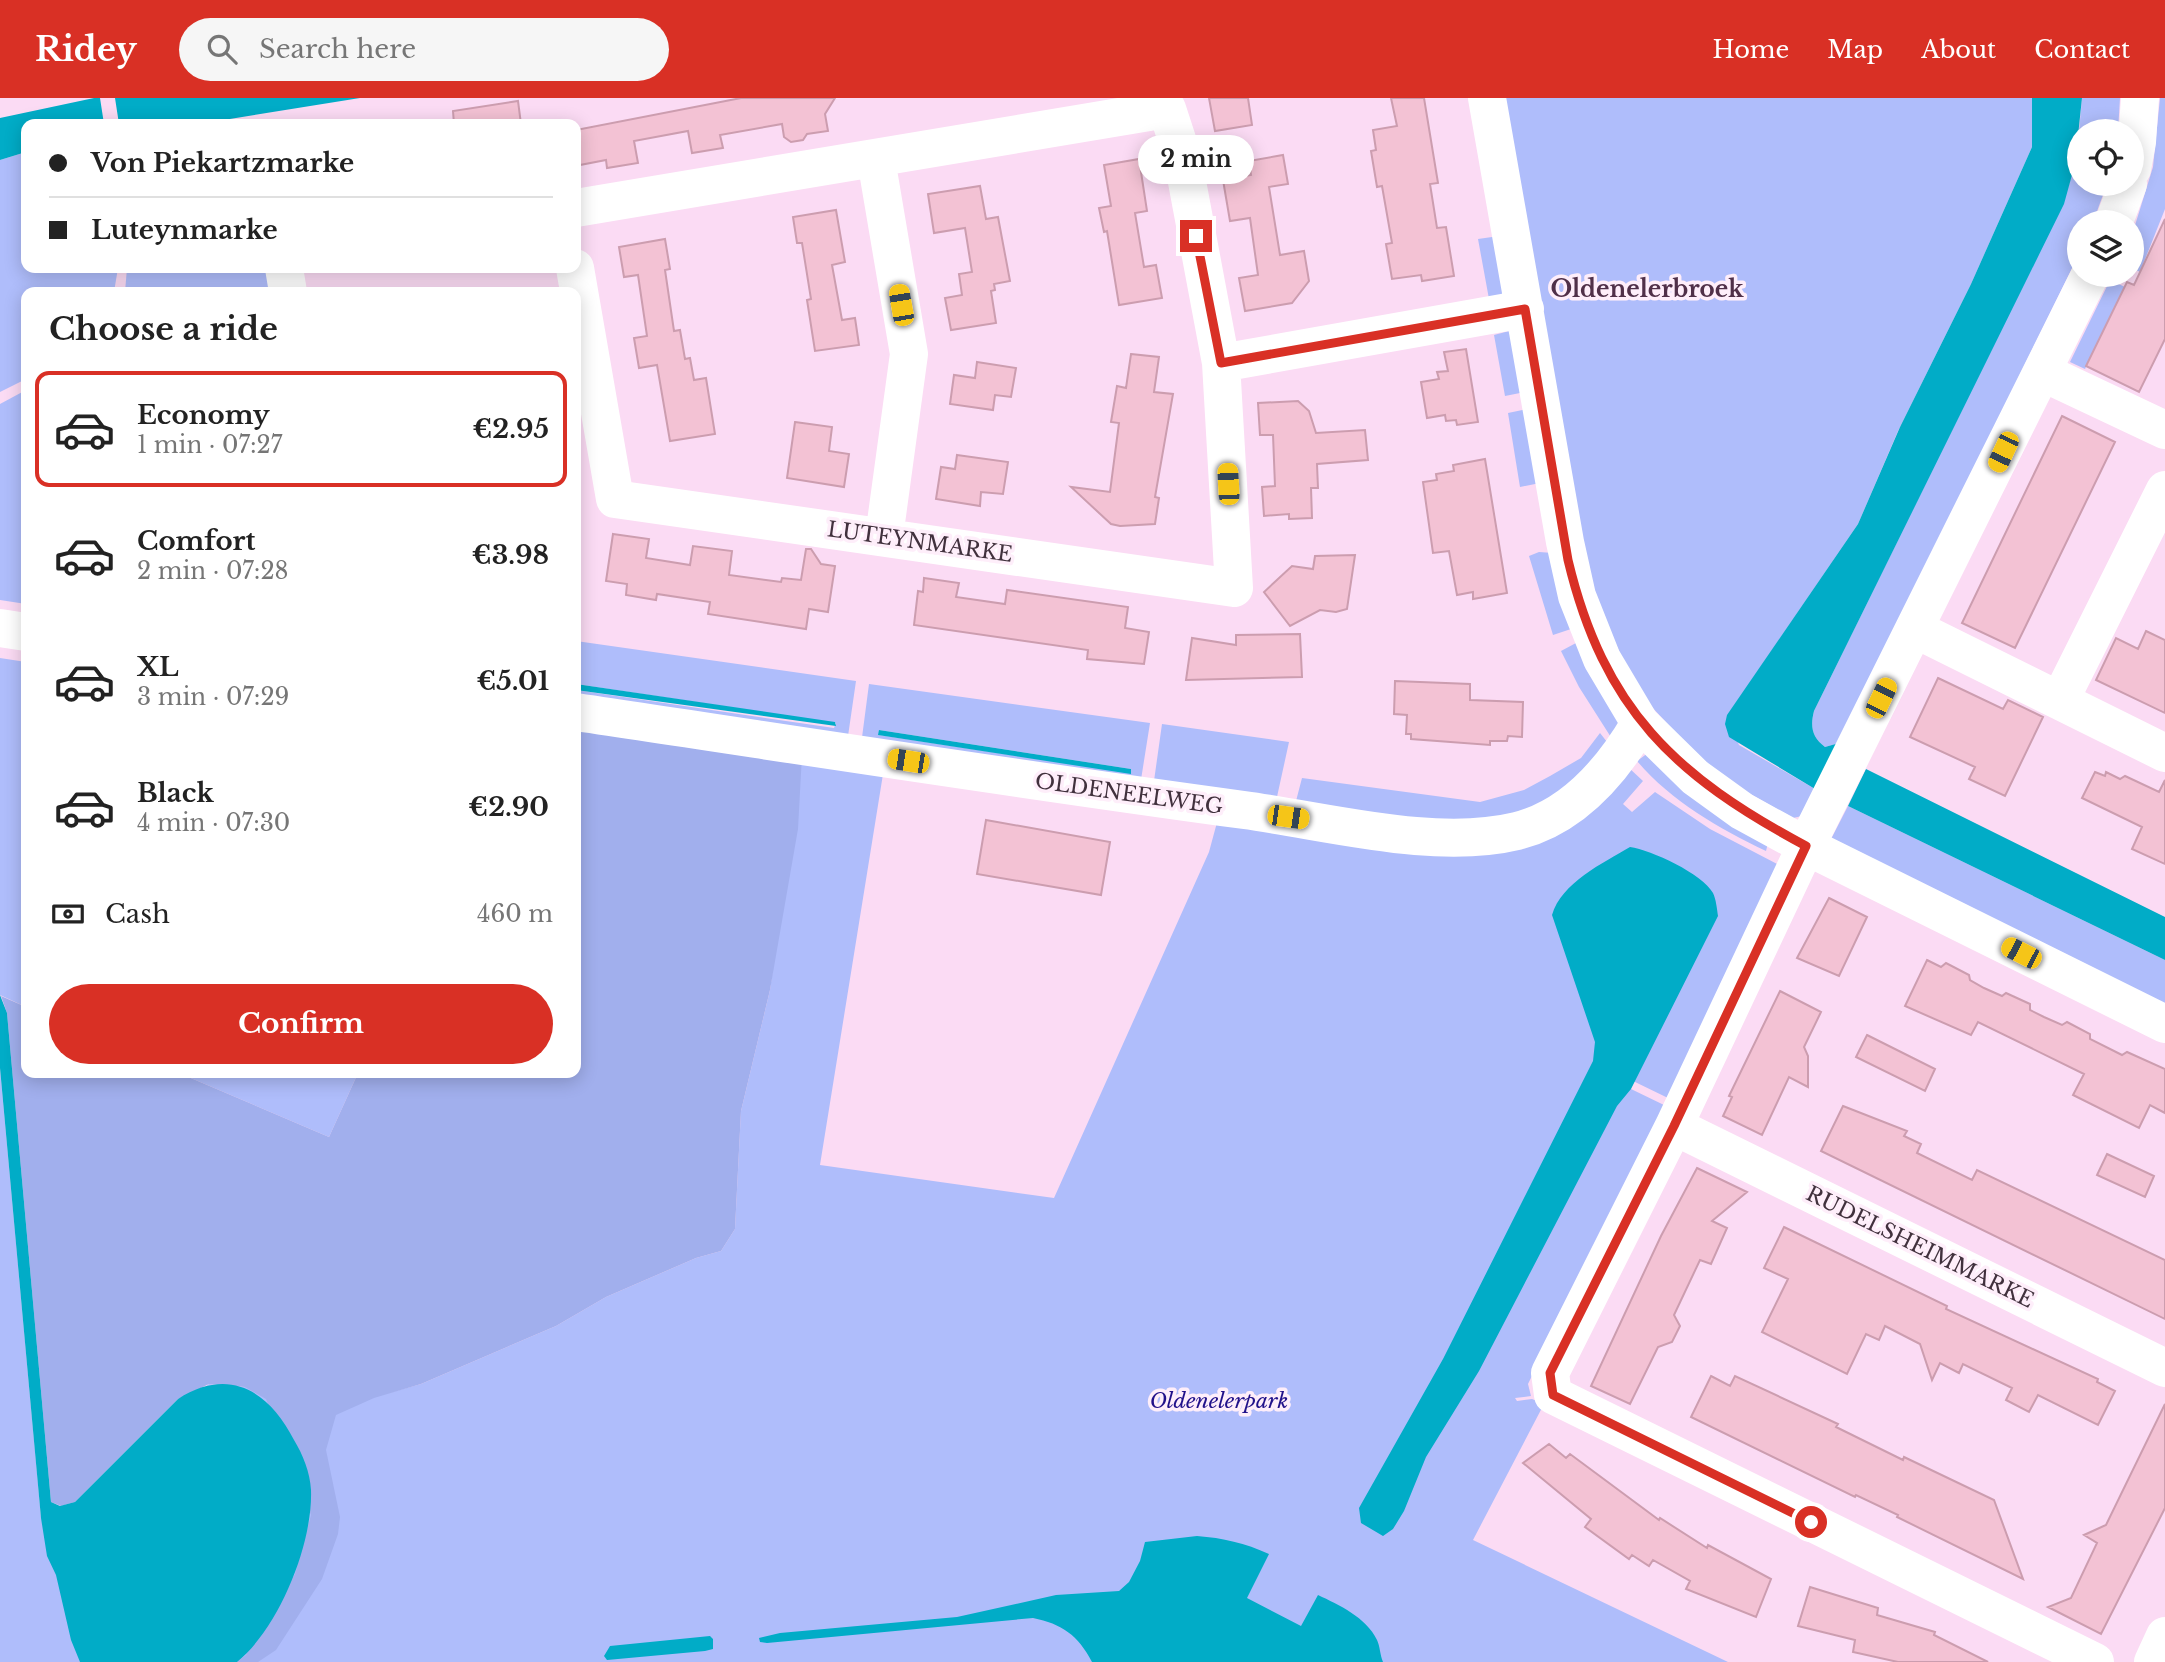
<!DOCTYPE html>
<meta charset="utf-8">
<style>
:root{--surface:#fff;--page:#f6f6f6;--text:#222;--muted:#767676;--line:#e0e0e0;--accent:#d93025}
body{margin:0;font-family:"Libre Baskerville",serif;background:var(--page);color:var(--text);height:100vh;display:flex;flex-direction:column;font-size:26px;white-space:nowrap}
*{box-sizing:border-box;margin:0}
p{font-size:23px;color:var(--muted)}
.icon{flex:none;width:38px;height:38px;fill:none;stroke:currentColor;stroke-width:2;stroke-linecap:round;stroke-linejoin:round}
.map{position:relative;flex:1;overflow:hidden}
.details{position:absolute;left:21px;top:189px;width:560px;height:791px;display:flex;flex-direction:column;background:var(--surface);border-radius:14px;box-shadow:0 4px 18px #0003}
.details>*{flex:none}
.hud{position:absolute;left:21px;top:21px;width:560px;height:154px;border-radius:14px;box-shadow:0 4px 18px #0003;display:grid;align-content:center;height:154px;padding:0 28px;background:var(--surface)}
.tools{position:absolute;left:2067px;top:21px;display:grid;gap:14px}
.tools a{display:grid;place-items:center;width:77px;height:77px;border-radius:50%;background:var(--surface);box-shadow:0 4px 18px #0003;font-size:35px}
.end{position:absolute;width:32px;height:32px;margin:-16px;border:9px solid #d93025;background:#fff;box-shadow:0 0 0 4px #fff}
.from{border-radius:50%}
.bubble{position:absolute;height:49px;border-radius:24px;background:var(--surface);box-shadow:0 4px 18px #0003;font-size:23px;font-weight:700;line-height:49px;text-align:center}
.car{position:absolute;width:21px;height:42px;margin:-21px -10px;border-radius:9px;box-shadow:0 0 5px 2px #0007;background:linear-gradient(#f5c518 24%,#345 0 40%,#f5c518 0 76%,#345 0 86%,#f5c518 0)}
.hud b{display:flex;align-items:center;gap:24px;height:66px;font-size:26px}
.hud b+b{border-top:2px solid var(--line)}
.hud i{width:18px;height:18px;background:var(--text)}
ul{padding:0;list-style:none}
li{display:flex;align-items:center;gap:21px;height:116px;margin:0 14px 10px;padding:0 14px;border:4px solid transparent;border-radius:14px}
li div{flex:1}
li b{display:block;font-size:26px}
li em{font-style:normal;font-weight:700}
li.on{border-color:var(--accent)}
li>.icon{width:63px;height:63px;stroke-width:1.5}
h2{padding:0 28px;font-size:32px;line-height:84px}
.pay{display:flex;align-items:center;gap:18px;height:77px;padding:0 28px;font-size:26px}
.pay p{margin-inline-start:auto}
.primary-button{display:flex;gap:14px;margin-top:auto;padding:14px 28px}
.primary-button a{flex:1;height:80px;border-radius:42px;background:var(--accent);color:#fff;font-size:28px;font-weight:700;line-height:80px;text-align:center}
header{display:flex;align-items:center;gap:42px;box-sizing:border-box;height:98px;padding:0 35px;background:var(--accent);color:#fff}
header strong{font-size:33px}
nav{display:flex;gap:38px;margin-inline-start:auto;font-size:24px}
.search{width:490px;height:63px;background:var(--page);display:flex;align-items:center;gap:18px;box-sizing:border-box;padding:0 24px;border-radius:38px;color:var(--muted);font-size:26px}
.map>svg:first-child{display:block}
</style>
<header>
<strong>Ridey</strong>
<div class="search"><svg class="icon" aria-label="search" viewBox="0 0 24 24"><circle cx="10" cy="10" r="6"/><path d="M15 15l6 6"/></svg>Search here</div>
<nav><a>Home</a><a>Map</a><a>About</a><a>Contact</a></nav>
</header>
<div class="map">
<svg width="2165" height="1564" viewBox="0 0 2165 1564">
<rect width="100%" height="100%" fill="#fbdbf4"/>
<!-- green -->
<path fill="#afbdfb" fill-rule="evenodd" d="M1505,0H2032V49L1971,186L1898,333L1858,426L1727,618L1739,647L1815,691L1802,718L1793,720L1713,675L1637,593L1587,482Z
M2082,0H2120L2118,33H2079Z
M2160,0H2165V111L2140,174L2132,170V137L2153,69Z
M2079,36V86H2107L2093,124H2079V156L1839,645L1825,649C1812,639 1810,629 1814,613L2063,106L2075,66Z
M26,54V170H118L114,194H26V281L0,294V62Z
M1499,138L1508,199L1489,201L1478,141Z
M127,170H273L277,194H125Z
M2110,182L2125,189L2085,271L2070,264Z
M1513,232L1525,294L1505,298L1494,237Z
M26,292V506L0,502V306Z
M1527,311L1540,385L1520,389L1508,315Z
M1539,454L1553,455L1571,531L1553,537L1529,458Z
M576,543L856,583L847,645L576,606V592L834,630L836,625L576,586Z
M1576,545L1624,626L1614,644L1579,589L1561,553Z
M0,560L26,564V909L0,897Z
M869,586L1150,625L1140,688L861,647ZM879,632L1131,671V675L879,637Z
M1162,626L1289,644L1275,708L1153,690Z
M1600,635L1611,649L1571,693L1477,731L1296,703L1302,680L1480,704L1524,692L1550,678L1581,660Z
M1648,655L1768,745L1766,753C1718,730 1671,703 1637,663Z
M802,657L884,670L820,1067L1054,1100L1209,754L1219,717L1459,750L1628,669L1643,683L1623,706L1632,714L1655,694L1710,731L1781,768L1668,1000L1633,983L1631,991L1664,1007L1528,1286L1531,1298L1515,1300L1517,1303L1532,1301L1544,1306L1473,1442L1728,1564H0V970L41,1419L61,1408L75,1404L135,1346L209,1286L374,1299L421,1286L556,1228L606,1199L696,1160L721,1153L735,1131L741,1013L770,892Z
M1848,708L2165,862V907L1828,747Z
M179,975H358L329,1039Z"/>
<!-- forest -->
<path fill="#a1afed" d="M576,630L802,657L798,731L770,892L741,1013L735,1131L721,1153L696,1160L606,1199L556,1228L421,1286L374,1300L336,1317L326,1352L340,1419L338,1436L322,1481L276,1552L258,1564H237L246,1557L295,1476L311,1417L266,1301L245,1289L209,1286L178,1301L75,1404L61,1408L51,1404L7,915L1,898L26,909V975H179L329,1039L358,975H576Z"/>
<!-- water -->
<path fill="#01acc7" d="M94,0H100L104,26H26V54L0,62V20Z
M115,0H360L199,26H119Z
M2032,0H2082L2075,66L2064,106L1814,613C1810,629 1812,639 1825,649L1839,645L1815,691L1729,639L1725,626L1727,617L1858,426L1900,329L1971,186L2032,49Z
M576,586L835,624L836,628L576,592Z
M879,632L1131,671V676L878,637Z
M1866,671L2165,819V862L1848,708Z
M1630,749C1651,752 1703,776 1713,795C1716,801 1717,811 1718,818L1631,991L1617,1008L1479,1273L1426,1359L1404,1413L1393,1431L1383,1438L1361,1425L1359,1410L1443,1261L1593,963L1595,944L1552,817C1561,785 1603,765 1630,749Z
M0,897L7,915L51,1404L60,1408L75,1404L178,1301C229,1268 269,1293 294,1342C303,1357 310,1374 311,1392C313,1446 279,1530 237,1564H80L71,1542L56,1477L47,1458L41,1420L0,970Z
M1197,1438C1223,1440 1245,1445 1269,1456L1247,1500L1301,1528L1318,1497C1339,1507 1366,1519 1377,1542C1380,1548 1380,1557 1383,1564H1092C1078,1537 1062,1526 1033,1520L767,1545L760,1544L759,1540L780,1535L957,1519L1056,1497L1119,1493L1129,1484L1140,1463L1145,1444Z
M710,1538L713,1541V1551L705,1553L607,1562L604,1558L610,1548Z"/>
<!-- building -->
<path fill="#f3c2d4" stroke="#cc9daf" stroke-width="2" d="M741,0H835L825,16L828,33L807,36L803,42L791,44L784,39L782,26L720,37L723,50L692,55L688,33L634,43L638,65L607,70L606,62L580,67L576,32Z
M1209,0H1248L1252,27L1215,33Z
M1391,0H1424L1438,85L1430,86L1437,130L1446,129L1454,178L1422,183L1421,177L1392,181L1386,146L1392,145L1382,88L1377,89L1371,53L1376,52L1373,32L1397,28Z
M518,3L521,26H454L453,13Z
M1283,57L1288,86L1269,89L1280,157L1304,153L1309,183L1292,205L1245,213L1239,180L1258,177L1250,120L1230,123L1223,82L1251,77L1249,63Z
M1139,61L1147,113L1135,115L1144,169L1156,167L1162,200L1119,207L1107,133L1104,134L1099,110L1111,108L1104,67Z
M980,88L986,121L998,119L1010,183L994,186L995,192L991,193L996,225L951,232L945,200L962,197L959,176L972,174L965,130L934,135L928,96Z
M836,112L845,164L832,167L842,222L855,220L859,247L815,253L807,202L811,201L802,145H797L793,119Z
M2165,121V241L2139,294L2086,268L2127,184L2134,187Z
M665,141L670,171L665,172L674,233L680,232L685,261L690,260L694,282L706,280L715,336L670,343L657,267L639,270L634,240L647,238L638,177L624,179L619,149Z
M1466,251L1478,324L1457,327L1456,322L1446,323L1445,317L1427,320L1421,284L1439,281L1437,274L1448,273L1444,254Z
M1131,256L1159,259L1154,294L1173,296L1155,399L1159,400L1155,426L1120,428L1111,426L1071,389L1110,394L1119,325L1111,324L1117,288L1126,290Z
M977,264L1016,270L1011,299L995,297L993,312L950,306L954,277L975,280Z
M1298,303L1309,313L1316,335L1365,332L1368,362L1317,366L1318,390H1311L1312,420L1289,421V416L1264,418L1262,389L1275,388L1273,337H1260L1258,305Z
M2062,318L2115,344L2015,550L1962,525Z
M795,324L832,329L829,353L849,356L844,389L787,380Z
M957,357L1008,364L1003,396L981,394L980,408L936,401L941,369L955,371Z
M1485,361L1507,495L1473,501V494L1457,497L1449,453L1433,455L1423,384L1437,382L1436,376L1454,373L1453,367Z
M613,436L649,441L646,460L690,467L693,448L732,453L729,477L781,484L782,480L801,482L806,451H811L821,466L835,468L828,514L809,511L806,531L708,516L710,504L657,496L656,502L626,497L627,486L606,483Z
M1355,457L1347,511L1336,514L1320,512L1290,528L1264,494L1292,468L1313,471L1315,458Z
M924,480L959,485L956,499L1005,506L1007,492L1128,509L1125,530L1149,534L1144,566L1087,561L1088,552L914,527L918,493L923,494Z
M2146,533L2165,542V615L2096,582L2116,540L2138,551Z
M1300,536L1302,579L1186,582L1192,540L1236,547V537Z
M1938,580L2003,611L2008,602L2043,619L2005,698L1969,681L1975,669L1910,639Z
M1395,583L1470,586V602L1523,604L1522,639L1508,638L1507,643H1490V647L1411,641V636H1406L1407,617L1394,616Z
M2095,674L2105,678L2106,674L2120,681L2125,678L2159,694L2165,682V766L2132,751L2142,729L2082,700Z
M986,722L1110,744L1101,797L977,776Z
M1829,800L1867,819L1839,878L1797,860Z
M1927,862L1941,869L1946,865L1969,877L1970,882L1984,890L2002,898L2006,895L2030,906V912L2044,919L2062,927L2067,924L2090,936V941L2122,957L2127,954L2165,971V1015L2150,1007L2139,1030L2073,997L2084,976L1978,924L1971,937L1905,908Z
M1780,893L1821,914L1804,949L1808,958V989L1789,979L1762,1037L1723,1018L1732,999L1729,998Z
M1867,937L1935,971L1925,993L1856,959Z
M1843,1008L1907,1033L1904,1038L1921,1046L1917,1055L1972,1082L1977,1072L2165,1162V1221L1821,1053Z
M2107,1056L2154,1078L2145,1099L2097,1077Z
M1697,1070L1747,1094L1712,1123L1727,1130L1711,1166L1700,1162L1674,1217L1680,1228L1672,1244L1658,1249L1630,1306L1591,1288L1661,1138Z
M1784,1129L1947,1208L1946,1211L2098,1281L2097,1284L2115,1293L2098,1327L2038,1297L2029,1314L2006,1302L2012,1290L1963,1266L1959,1275L1940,1265L1932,1282L1920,1246L1885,1228L1879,1242L1866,1236L1847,1276L1762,1234L1788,1181L1764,1170Z
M1711,1278L1730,1288L1735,1278L1838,1326L1836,1329L1903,1362L1904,1359L1994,1402L2023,1481L1897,1419L1898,1417L1856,1397L1855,1399L1691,1319Z
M2165,1306V1410L2101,1536L2048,1509L2071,1500L2097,1445L2084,1437L2106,1427Z
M1549,1346L1566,1360L1570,1356L1659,1422L1660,1420L1707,1450L1708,1447L1771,1481L1756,1519L1686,1491L1690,1483L1653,1462L1649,1468L1632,1457L1629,1461L1585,1429L1591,1421L1523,1365Z
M1810,1489L1878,1510L1877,1517L1935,1534L1934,1537L1988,1564H1898L1853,1554L1855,1542L1798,1528Z"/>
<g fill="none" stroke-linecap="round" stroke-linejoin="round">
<!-- minor -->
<path stroke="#fff" stroke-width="38" d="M1487,0L1565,444L1577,498L1602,561L1640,625L1695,679L1742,713L1806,748L2165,926
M876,61L909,256L884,439
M2132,71L2137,44L2140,0
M2114,124L2128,86
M284,170L288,194
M575,170L615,401L1234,490L1221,265L1182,57L1167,11L576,110
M2090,177L1806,748L1674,1028L1550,1275L1553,1297L2095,1564
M1221,265L1525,211
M2042,274L2165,332
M0,530L26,534
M1915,531L2165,655
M2060,602L2165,392
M576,614C798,647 1021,682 1244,712C1327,723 1435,753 1517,733C1573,719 1612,673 1640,625
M1674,1028L2165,1270
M2153,1564L2165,1538"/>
</g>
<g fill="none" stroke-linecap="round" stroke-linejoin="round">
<!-- route -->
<path stroke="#d93025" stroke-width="9" d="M1196,138L1221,265L1525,211L1568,462C1604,612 1675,678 1806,748L1674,1028L1550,1275L1553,1297L1811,1424"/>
</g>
<g text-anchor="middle" stroke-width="7" stroke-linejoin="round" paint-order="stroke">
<!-- street labels -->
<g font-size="21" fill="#41313d" stroke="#feeefa">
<text transform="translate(920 444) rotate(8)" y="7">LUTEYNMARKE</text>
<text transform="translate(1129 696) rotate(8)" y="7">OLDENEELWEG</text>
<text transform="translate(1920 1149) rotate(26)" y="7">RUDELSHEIMMARKE</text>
</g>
<!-- park labels -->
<g font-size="21" font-style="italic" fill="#21118a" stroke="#feeefa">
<text x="1219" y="1310">Oldenelerpark</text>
</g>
<!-- neighbourhood labels -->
<g font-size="23" font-weight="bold" fill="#503049" stroke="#feeefa">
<text x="1647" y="199">Oldenelerbroek</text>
</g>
</g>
</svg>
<div class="tools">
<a><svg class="icon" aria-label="locate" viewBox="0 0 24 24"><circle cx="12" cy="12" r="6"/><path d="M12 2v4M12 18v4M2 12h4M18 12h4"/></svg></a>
<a><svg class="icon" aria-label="layers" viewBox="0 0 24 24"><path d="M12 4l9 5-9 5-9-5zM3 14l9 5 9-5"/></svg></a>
</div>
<i class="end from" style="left:1811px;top:1424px"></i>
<i class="end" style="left:1196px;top:138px"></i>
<div class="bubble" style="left:1138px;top:37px;width:116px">2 min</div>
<i class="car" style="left:901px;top:207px;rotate:350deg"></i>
<i class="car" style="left:2003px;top:354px;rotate:205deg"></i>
<i class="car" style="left:1228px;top:386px;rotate:357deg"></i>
<i class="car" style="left:1881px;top:600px;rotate:26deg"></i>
<i class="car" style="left:908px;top:663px;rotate:279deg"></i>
<i class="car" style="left:1288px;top:719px;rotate:98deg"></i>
<i class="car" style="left:2021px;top:855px;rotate:297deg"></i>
<div class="hud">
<b><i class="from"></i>Von Piekartzmarke</b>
<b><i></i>Luteynmarke</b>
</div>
<section class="details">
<h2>Choose a ride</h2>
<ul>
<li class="on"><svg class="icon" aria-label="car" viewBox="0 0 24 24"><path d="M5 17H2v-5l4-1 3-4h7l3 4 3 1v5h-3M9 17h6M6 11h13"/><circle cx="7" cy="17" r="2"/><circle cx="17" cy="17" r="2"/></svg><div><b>Economy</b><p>1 min · 07:27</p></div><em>€2.95</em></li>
<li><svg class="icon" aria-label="car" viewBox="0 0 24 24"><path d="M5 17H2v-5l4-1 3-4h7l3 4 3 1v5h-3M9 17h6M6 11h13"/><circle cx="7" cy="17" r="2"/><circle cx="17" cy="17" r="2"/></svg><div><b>Comfort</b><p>2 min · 07:28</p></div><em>€3.98</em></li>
<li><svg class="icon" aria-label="car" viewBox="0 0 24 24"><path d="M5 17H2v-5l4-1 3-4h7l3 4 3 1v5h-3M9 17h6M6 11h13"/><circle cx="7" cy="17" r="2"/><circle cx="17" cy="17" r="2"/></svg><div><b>XL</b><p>3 min · 07:29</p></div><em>€5.01</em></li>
<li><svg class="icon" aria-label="car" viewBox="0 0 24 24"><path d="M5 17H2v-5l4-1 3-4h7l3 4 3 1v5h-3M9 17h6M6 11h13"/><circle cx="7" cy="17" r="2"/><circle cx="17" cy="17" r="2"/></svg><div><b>Black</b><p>4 min · 07:30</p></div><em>€2.90</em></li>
</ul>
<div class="pay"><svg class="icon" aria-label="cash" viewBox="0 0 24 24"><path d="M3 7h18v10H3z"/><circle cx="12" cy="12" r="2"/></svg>Cash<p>460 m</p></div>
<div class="primary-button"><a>Confirm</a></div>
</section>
</div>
